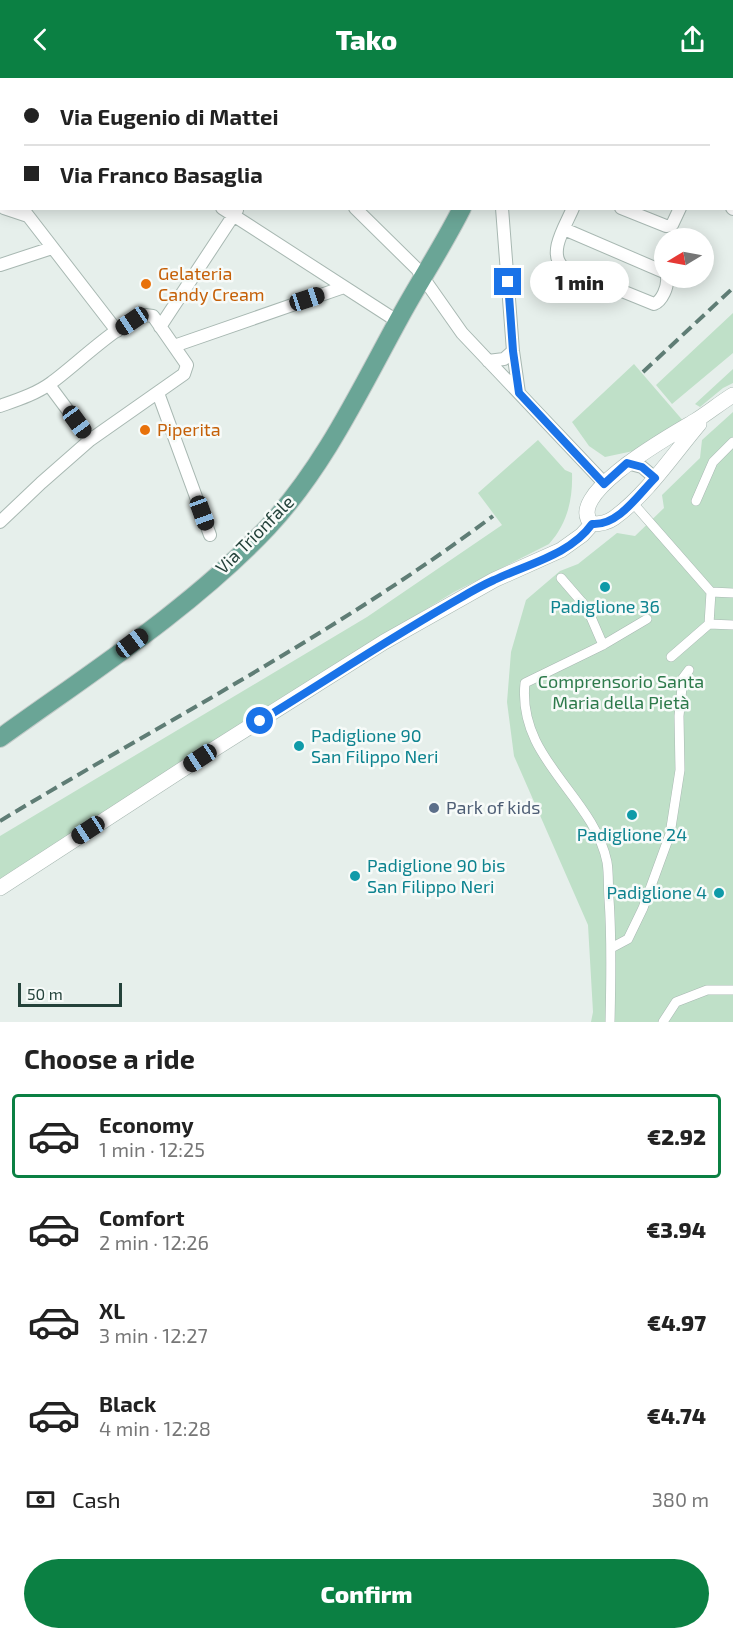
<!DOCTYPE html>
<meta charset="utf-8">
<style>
:root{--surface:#fff;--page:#f6f6f6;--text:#222;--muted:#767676;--line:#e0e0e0;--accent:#0b8043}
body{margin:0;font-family:"Exo 2",sans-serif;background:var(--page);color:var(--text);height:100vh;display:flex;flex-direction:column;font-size:22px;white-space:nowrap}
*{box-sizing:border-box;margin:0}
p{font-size:20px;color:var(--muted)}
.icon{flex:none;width:33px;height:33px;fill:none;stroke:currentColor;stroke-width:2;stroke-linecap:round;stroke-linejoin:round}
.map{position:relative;height:944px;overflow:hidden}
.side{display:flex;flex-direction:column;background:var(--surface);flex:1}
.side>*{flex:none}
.top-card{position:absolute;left:0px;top:0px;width:734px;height:132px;box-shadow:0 3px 15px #0003;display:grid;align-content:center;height:132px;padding:0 24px;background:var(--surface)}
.needle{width:39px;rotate:260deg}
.fabs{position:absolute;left:654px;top:150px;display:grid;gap:12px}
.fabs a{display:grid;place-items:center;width:60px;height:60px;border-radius:50%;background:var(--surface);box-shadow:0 3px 15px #0003;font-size:30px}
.scale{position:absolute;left:18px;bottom:15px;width:104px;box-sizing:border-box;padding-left:6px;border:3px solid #24423a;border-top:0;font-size:16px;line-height:21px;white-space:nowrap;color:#24423a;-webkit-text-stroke:4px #f7fbf9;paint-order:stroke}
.end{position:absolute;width:27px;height:27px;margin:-14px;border:8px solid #1a73e8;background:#fff;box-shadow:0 0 0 3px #fff}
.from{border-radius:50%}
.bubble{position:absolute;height:42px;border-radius:21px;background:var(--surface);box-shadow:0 3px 15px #0003;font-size:20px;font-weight:800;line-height:42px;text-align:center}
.car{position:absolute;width:18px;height:36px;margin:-18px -9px;border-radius:8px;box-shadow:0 0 4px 2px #0007;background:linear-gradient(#222 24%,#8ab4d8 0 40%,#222 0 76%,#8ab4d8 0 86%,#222 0)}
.top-card b{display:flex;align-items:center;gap:21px;height:57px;font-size:22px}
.top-card b+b{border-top:2px solid var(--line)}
.top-card i{width:15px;height:15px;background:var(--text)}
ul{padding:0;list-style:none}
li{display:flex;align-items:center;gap:18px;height:84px;margin:0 12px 9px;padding:0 12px;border:3px solid transparent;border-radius:6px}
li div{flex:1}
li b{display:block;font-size:22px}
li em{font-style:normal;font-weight:800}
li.current{border-color:var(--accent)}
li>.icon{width:54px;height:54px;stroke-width:1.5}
h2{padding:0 24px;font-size:27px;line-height:72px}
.pay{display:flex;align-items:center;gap:15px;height:66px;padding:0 24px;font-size:22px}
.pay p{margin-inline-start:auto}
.action{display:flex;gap:12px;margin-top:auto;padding:12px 24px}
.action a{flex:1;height:69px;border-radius:36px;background:var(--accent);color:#fff;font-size:24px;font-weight:800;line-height:69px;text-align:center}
header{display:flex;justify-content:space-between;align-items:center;height:78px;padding:0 24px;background:var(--accent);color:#fff;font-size:27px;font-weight:800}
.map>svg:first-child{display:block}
</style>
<header><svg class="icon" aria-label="back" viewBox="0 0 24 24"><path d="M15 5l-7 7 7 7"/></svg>Tako<svg class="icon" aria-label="share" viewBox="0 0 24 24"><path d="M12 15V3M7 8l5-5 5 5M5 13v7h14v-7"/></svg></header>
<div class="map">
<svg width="733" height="944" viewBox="0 0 733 944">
<rect width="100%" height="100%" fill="#e6efeb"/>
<!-- green -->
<path fill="#bfe0c8" d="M733,235V275L672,326L656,307Z
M634,286L685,345L638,372L605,379L589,368L572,344Z
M733,291V305L723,310L700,329L695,326Z
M733,334V944H591L593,934L588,847L514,678L507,624L511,574L526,522L560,493L578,486L617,455L635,458L664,430L662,417L700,380L702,362Z
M538,362L565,392L572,395C573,422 567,446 549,466L454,514L340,584L0,802V758L367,539L502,447L478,415Z"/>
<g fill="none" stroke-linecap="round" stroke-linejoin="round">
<defs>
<path id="pedestrian" d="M696,423L713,384L733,364
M632,424L711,514
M561,500L587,530L603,567
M709,546L711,514L733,515
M671,579L709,546L733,547
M613,869L628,861L643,830L670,756L680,692L679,638L683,600L689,592
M610,944C611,902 612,862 609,821C608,809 609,796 607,784C593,717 517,681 525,605L603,567L647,541
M663,944L676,924L707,912H733"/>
<path id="minor" d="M214,0L216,2
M633,0L636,2
M322,2L323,0
M0,4H2
M732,39L733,40
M732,89H733
M0,103L2,105
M4,130L28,138
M22,130L117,253
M222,130L397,243
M355,130L417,191L462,255L605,406
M502,130L513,273L519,315
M573,130C566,147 547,175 563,189L654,226C662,223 668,209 667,200
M621,130L666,148L672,147L680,130
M732,130L733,131
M564,151L664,194
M0,187L52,170
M160,249L237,132
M174,268L344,209
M488,283L504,281L513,273
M158,315L210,457
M0,328C17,322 36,316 51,305C76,287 117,246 145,237L153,238L187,287L184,296L90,362L49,307
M627,385L642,389L655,400
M0,444L41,405L90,362"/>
<path id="tertiary" d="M592,446C562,417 675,355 695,343C708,335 720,325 733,317
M592,446C600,446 607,445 614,440C647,416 672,378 699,346
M0,810L200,680L384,564L494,502L561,472L582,457L592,446"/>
<path id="primary" d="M488,2V0
M510,2V0
M0,660C89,596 193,529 268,449C324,389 360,312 399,241C419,204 443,168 462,130"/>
</defs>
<!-- pedestrian casing -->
<use href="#pedestrian" stroke="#a8b8b2" stroke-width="10"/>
<!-- minor casing -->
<use href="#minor" stroke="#a8b8b2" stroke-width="14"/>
<!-- tertiary casing -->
<use href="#tertiary" stroke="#a8b8b2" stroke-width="16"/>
<!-- primary casing -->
<use href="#primary" stroke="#c2cac8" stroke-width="20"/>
<!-- pedestrian -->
<use href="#pedestrian" stroke="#fff" stroke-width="9"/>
<!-- minor -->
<use href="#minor" stroke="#fff" stroke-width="12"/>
<!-- tertiary -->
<use href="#tertiary" stroke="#fff" stroke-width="15"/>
<!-- primary -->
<use href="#primary" stroke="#6aa596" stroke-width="18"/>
<!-- rail -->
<path stroke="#5f7d75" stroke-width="4" stroke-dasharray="12 6" stroke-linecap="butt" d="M643,294L733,210
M0,743C166,643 338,554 493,438"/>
</g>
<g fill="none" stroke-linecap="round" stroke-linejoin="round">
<!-- route -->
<path stroke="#1a73e8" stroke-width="8" d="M260,643C327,602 393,558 462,519C472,513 483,507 494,502C527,486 570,477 592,446C618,448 638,417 655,400L642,389L627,385L604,406L519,315L513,273L508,204"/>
</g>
<!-- markers -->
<g fill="#e8710a" stroke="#f7fbf9" stroke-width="2">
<circle cx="146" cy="206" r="6"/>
<circle cx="145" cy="352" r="6"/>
</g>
<g fill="#0f9aa8" stroke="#f7fbf9" stroke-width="2">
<circle cx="605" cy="509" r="6"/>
<circle cx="299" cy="668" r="6"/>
<circle cx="632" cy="737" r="6"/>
<circle cx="355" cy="798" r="6"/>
<circle cx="719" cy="815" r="6"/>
</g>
<circle fill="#5c6f8a" stroke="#f7fbf9" stroke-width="2" cx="434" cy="730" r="6"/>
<g text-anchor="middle" stroke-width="5" stroke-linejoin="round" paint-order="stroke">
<!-- food labels -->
<g font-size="18" fill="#c56008" stroke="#f7fbf9" text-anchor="start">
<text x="158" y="202">Gelateria<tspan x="158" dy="21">Candy Cream</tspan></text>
<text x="157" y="358">Piperita</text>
</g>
<!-- street labels -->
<g font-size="18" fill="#24423a" stroke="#f7fbf9">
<text transform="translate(255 457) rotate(-45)" y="6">Via Trionfale</text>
</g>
<!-- culture labels -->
<g font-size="18" fill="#0d838f" stroke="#f7fbf9">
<text x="605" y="535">Padiglione 36</text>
<text x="311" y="664" text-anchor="start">Padiglione 90<tspan x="311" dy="21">San Filippo Neri</tspan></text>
<text x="632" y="763">Padiglione 24</text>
<text x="367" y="794" text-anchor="start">Padiglione 90 bis<tspan x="367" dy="21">San Filippo Neri</tspan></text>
<text x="707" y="821" text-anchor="end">Padiglione 4</text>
</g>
<!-- park labels -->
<g font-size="18" fill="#2d7a4b" stroke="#f7fbf9">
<text x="621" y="610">Comprensorio Santa<tspan x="621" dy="21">Maria della Pietà</tspan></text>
</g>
<!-- service labels -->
<g font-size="18" fill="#4e5e75" stroke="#f7fbf9" text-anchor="start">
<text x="446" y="736">Park of kids</text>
</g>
</g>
</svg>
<div class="fabs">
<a><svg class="needle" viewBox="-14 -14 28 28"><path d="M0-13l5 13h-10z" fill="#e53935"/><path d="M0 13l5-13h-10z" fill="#767676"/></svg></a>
</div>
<div class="scale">50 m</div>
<i class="end from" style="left:260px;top:643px"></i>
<i class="end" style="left:508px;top:204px"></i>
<div class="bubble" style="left:530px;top:183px;width:99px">1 min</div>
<i class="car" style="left:307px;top:221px;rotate:72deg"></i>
<i class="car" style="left:132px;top:243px;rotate:236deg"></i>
<i class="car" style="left:77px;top:344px;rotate:144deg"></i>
<i class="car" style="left:202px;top:435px;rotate:160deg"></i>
<i class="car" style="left:132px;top:565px;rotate:53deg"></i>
<i class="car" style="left:200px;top:680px;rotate:237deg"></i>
<i class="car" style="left:88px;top:752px;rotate:237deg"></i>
<div class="top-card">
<b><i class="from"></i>Via Eugenio di Mattei</b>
<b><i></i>Via Franco Basaglia</b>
</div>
</div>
<section class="side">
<h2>Choose a ride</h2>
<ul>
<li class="current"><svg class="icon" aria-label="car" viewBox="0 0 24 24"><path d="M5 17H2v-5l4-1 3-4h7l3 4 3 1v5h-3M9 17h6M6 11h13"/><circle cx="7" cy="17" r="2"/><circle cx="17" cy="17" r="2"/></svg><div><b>Economy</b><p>1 min · 12:25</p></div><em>€2.92</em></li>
<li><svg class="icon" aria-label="car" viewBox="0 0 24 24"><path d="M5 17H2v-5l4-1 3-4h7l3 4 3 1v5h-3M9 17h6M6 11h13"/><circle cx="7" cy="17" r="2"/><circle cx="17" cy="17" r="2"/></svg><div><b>Comfort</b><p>2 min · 12:26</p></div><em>€3.94</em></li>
<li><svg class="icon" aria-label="car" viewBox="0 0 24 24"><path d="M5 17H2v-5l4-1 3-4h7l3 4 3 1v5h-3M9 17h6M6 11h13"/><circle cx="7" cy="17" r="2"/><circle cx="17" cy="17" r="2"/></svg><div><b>XL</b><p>3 min · 12:27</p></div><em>€4.97</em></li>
<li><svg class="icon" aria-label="car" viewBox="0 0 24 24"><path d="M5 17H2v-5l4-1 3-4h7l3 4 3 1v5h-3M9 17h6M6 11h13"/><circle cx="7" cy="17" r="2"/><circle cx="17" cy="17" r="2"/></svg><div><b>Black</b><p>4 min · 12:28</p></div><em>€4.74</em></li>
</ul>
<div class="pay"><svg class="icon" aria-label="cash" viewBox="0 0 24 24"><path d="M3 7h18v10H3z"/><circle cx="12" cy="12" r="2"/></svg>Cash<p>380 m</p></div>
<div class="action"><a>Confirm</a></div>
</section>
